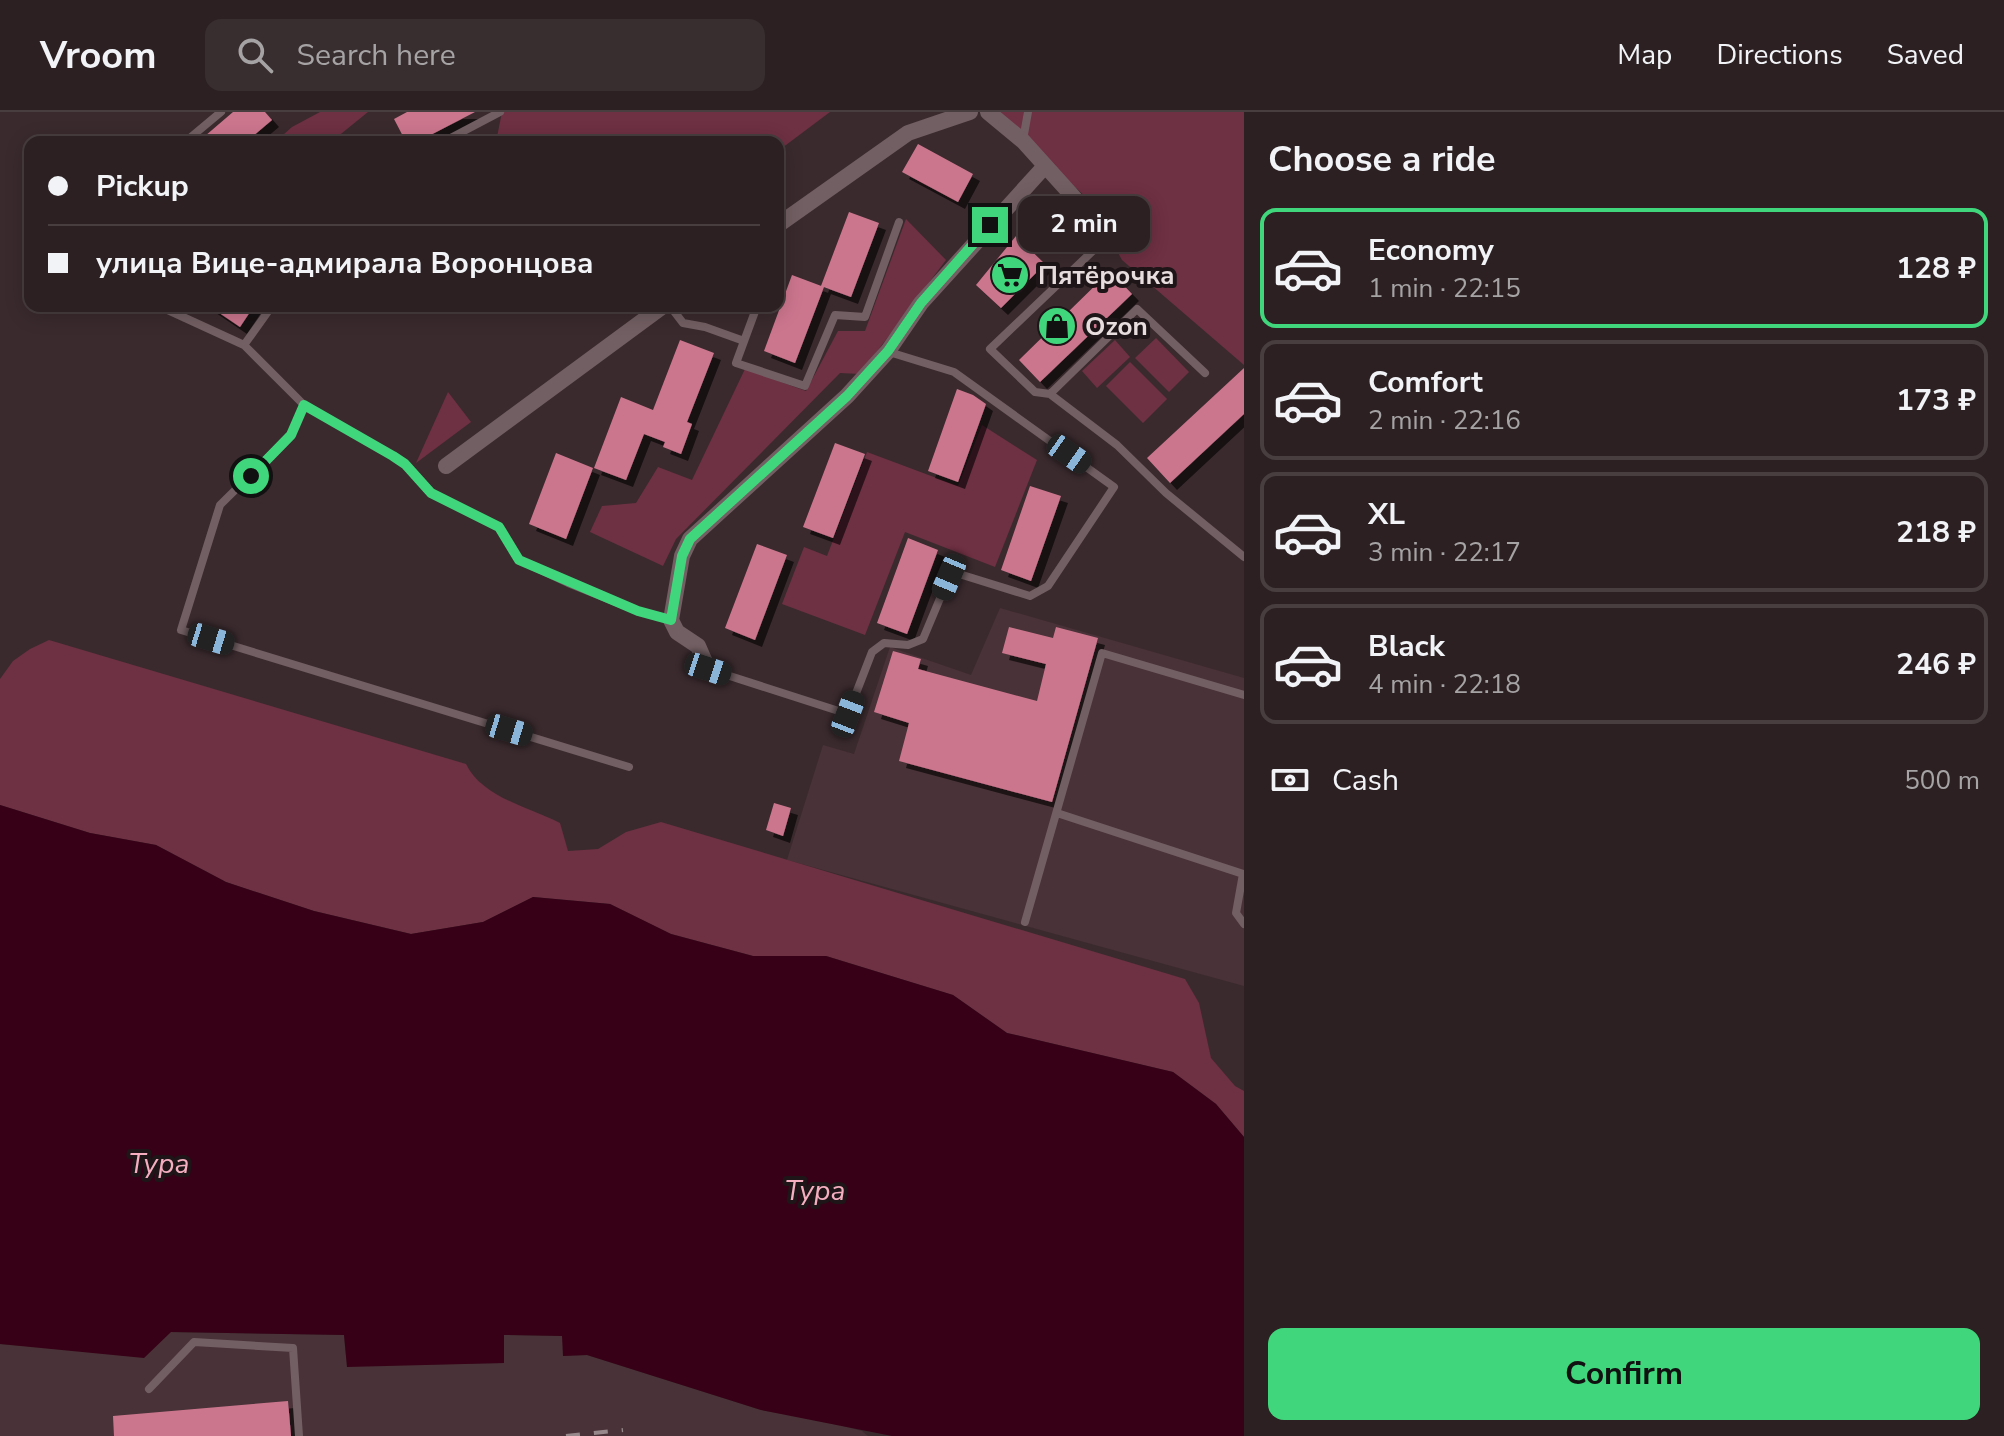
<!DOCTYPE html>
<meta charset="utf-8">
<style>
:root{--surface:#2c2022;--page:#382d2f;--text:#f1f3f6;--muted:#a6a3a5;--line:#483e40;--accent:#40d77c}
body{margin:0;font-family:"Nunito Sans",sans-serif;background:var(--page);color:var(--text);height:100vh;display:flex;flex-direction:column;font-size:30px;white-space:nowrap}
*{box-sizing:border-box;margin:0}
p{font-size:26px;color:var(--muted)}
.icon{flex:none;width:44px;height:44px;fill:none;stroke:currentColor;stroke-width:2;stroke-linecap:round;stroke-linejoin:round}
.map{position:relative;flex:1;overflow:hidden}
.panel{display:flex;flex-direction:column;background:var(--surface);width:760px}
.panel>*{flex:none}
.banner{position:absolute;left:24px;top:24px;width:760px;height:176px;border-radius:16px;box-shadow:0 4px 20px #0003,0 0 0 2px var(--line);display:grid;align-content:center;height:176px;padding:0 24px;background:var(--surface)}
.end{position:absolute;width:36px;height:36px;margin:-18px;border:10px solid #40d77c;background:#111;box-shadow:0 0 0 4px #111}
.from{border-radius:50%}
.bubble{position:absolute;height:56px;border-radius:16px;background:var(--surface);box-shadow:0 4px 20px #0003,0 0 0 2px var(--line);font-size:26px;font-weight:700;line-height:56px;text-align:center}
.car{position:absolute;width:24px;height:48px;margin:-24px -12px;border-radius:10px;box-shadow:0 0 6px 2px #0007;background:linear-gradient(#222 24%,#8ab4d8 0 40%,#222 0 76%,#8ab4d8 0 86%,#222 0)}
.banner b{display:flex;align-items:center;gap:28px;height:76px;font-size:30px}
.banner b+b{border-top:2px solid var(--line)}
.banner i{width:20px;height:20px;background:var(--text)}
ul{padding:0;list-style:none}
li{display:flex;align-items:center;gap:24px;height:120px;margin:0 16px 12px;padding:0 8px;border:4px solid var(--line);border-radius:16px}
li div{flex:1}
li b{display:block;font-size:30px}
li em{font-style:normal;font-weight:700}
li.on{border-color:var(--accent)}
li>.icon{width:72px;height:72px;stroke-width:1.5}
h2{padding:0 24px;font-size:36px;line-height:96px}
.pay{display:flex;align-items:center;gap:20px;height:88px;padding:0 24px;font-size:30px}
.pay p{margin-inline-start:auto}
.button{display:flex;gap:16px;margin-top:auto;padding:16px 24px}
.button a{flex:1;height:92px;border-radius:16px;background:var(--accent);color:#111;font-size:32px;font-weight:700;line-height:92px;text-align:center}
header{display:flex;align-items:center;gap:48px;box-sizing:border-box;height:112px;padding:0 40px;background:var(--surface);border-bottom:2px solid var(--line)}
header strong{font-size:38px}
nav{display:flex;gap:44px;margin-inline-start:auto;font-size:28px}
.search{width:560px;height:72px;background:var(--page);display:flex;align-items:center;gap:20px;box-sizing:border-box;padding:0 28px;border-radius:16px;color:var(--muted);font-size:30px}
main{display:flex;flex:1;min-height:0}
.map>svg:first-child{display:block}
</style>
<header>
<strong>Vroom</strong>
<div class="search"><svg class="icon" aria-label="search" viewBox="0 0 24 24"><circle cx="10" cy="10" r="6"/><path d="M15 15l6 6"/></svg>Search here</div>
<nav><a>Map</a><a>Directions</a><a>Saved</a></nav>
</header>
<main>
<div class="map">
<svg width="1244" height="1324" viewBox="0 0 1244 1324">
<defs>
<filter id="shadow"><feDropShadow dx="7" dy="7" stdDeviation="0" flood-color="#0009"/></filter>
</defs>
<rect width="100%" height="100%" fill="#3a2a2e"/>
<!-- built -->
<path fill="#493238" d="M1000,496L1244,566V874L787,748L823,633L854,642L890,535L971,563Z
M171,1220L344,1223L347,1254L504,1251V1223L563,1224V1244L587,1243L761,1298L821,1308L862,1319L868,1324H0V1232L40,1235Z"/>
<!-- green -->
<path fill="#6e3043" d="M320,0H368L331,30H275L292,15Z
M502,0H830L778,39V30H496Z
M994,0H1244V253L1122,148L1089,88Z
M906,107L946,148L860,262L840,261L676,427L663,454L590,420L602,394L636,391L658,355L692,368L745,257L806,279L838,219H865Z
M1156,226L1189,260L1169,280L1135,246Z
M1115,228L1130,245L1097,276L1082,259Z
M1130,250L1167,287L1143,311L1106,274Z
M448,280L471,310L416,351Z
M982,313L1037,348L995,455L905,420L865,523L782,492L804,435L827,444L867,340L958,374Z
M49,528L466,652C482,685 528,695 560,711L568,739L598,737L626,720L661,710L1185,867L1199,891L1211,946L1235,974L1244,979V1025L1216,992L1173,960L1007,921L953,883L826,844H753L671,822L610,792L533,785L483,810L411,822L314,799L226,770L156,733L90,721L0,693V567L13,549L30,537Z"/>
<!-- water -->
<path fill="#370016" d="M0,693L90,721L156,733L226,770L314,799L411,822L483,810L533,785L610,792L671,822L753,844H826L953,883L1007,921L1173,960L1216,992L1244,1025V1324H892L761,1298L587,1243L563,1244L562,1224L504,1223V1251L347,1255L344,1223L171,1220L144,1246L0,1232Z"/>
<!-- building -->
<path fill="#cc768e" filter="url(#shadow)" d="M233,0H265L272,8L246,30H198Z
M407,0H475L417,30H406L394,7Z
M918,32L973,62L958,90L902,60Z
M849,100L879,111L851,185L821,174Z
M1016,124L1045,152L1001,196L976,173Z
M1110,159L1132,182L1040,270L1019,248Z
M792,163L824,175L795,251L764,239Z
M209,194H254L240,215Z
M680,228L714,241L687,310L692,312L681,342L663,335L665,330L644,322L626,368L594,356L621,285L653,298Z
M1244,256V302L1170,371L1147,346Z
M957,277L973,283L986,292L958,370L928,359Z
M835,331L865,342L833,426L803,415Z
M556,341L593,356L566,427L529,412Z
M1030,374L1061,384L1031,469L1001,458Z
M908,426L938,438L907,522L877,511Z
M757,432L787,443L755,528L725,516Z
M1009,515L1053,526L1056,515L1098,526L1052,690L899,649L909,611L874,600L893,539L921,547L918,557L1037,589L1046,552L1002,541Z
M774,691L791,696L783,724L766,718Z
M288,1289L291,1324H114L113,1304Z"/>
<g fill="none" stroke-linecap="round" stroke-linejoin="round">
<!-- lane -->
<path stroke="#725f63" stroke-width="8" d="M1023,28L1028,0
M185,30L221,0
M443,30L500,0
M1097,110L1101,124L1099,133L990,237L1035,280L1050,282L1137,197L1205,261
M159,194L244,233L304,293L393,344L405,352L431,381L499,415L519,448L568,471L638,499L671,508
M670,194L683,211L705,215L744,229
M757,194L736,251L805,274L835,203L865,205L899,110
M244,233L272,194
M1050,282L1117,333L1166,381L1244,445
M304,293L291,323L220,393L181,518L629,655
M708,557L848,602L872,540L884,531L908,533L923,527L949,465L956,461L1030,484L1048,474L1114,375L954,260L889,240
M1057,701L1243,762L1236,801L1244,812
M1025,810L1102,541L1244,583
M149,1277L194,1230L293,1236L299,1324"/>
<!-- street -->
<path stroke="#725f63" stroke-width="16" d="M988,0L1023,29L1096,110
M778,113L908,21L970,0
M446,354L663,194
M708,557L698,534L677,520L671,508L682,444L690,427L847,284L888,239L921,191L1045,54"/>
<!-- rail -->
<path stroke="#96888b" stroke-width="4" stroke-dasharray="14 14" stroke-linecap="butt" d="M566,1324L623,1318"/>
</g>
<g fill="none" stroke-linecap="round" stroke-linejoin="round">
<!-- route -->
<path stroke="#40d77c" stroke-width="10" d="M251,364L291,323L304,293L393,344L405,352L431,381L499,415L519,448L638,499L671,508L682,444L690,427L847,284L888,239L921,191L990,113"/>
</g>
<!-- icons -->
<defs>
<symbol id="supermarket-disc" viewBox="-11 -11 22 22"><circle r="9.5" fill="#40d77c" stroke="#1d1517"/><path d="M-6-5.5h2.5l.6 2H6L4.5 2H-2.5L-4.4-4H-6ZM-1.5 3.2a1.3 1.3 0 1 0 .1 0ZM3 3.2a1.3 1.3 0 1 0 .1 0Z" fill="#111"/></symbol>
<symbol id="shop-disc" viewBox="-11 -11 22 22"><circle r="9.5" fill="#40d77c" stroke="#1d1517"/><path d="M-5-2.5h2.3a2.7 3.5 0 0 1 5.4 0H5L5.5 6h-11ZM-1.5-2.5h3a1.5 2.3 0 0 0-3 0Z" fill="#111"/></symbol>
</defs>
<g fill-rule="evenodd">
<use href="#supermarket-disc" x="988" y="141" width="44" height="44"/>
<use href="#shop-disc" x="1035" y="192" width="44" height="44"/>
</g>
<g text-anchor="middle" stroke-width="8" stroke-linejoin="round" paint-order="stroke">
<!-- poi labels -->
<g font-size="26" font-weight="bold" fill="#e7dcde" stroke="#1d1517" text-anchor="start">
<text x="1038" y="172">Пятёрочка</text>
<text x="1085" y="223">Ozon</text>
</g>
<!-- water labels -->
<g font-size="28" font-style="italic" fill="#f4aec0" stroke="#1d1517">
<text x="159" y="1061">Тура</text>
<text x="815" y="1088">Тура</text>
</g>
</g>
</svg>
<i class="end from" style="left:251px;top:364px"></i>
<i class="end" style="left:990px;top:113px"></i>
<div class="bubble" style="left:1018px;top:84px;width:132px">2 min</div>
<i class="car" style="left:1069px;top:342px;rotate:125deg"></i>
<i class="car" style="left:949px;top:465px;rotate:203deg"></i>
<i class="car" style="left:211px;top:527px;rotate:107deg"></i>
<i class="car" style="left:708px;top:557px;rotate:108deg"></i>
<i class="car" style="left:848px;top:602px;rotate:21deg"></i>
<i class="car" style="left:509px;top:618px;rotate:107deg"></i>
<div class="banner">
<b><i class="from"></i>Pickup</b>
<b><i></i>улица Вице-адмирала Воронцова</b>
</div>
</div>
<section class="panel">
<h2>Choose a ride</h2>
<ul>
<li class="on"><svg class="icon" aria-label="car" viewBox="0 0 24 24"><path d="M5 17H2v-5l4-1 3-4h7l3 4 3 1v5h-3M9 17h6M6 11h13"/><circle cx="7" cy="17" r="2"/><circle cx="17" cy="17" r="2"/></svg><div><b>Economy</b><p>1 min · 22:15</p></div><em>128 ₽</em></li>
<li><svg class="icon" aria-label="car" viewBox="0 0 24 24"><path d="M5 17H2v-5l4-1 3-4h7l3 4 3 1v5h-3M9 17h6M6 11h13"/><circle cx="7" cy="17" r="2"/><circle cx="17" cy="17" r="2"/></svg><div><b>Comfort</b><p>2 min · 22:16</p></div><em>173 ₽</em></li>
<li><svg class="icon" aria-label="car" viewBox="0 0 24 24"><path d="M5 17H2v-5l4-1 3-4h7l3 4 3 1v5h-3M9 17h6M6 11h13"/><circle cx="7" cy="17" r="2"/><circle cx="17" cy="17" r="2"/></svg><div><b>XL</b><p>3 min · 22:17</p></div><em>218 ₽</em></li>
<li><svg class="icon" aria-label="car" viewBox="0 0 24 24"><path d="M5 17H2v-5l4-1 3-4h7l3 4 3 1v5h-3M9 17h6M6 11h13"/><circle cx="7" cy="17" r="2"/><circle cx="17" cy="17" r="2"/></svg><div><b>Black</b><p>4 min · 22:18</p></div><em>246 ₽</em></li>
</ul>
<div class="pay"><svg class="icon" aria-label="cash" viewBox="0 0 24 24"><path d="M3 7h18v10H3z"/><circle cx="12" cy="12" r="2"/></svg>Cash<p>500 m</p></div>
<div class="button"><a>Confirm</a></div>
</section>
</main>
